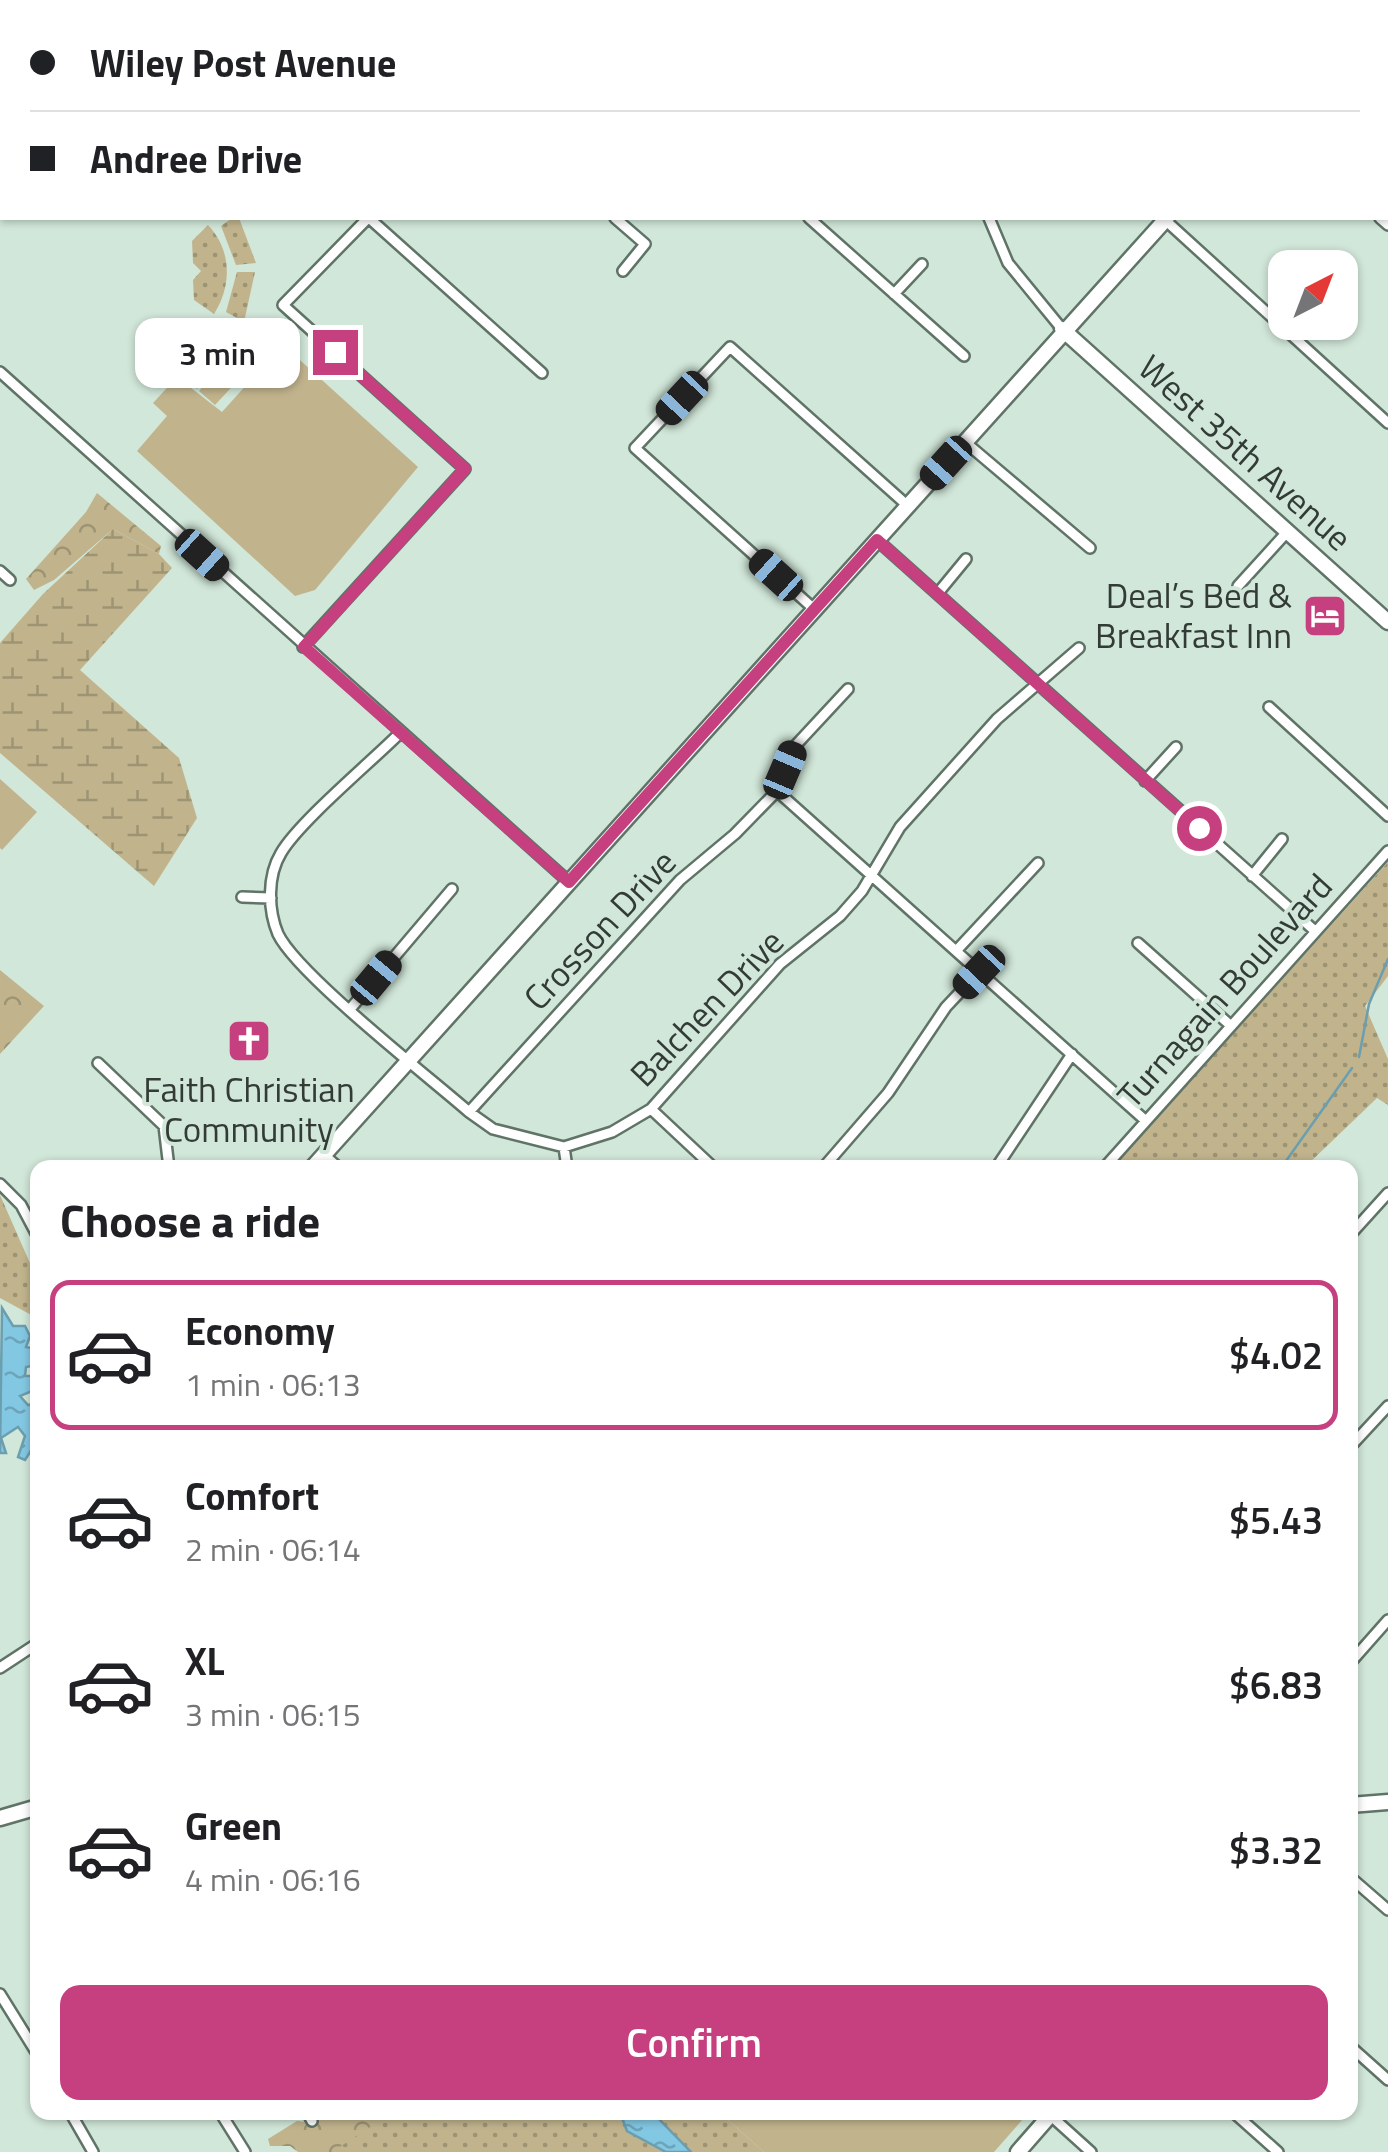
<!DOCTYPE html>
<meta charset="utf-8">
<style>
:root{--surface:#fff;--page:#f6f6f6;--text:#202124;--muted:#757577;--line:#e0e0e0;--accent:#c64080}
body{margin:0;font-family:"Titillium Web",sans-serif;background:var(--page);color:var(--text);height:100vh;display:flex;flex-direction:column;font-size:38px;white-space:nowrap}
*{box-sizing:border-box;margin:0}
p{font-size:32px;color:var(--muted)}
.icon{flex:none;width:55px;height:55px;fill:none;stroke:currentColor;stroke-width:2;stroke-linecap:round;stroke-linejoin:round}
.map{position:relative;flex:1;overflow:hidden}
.side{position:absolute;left:30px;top:1160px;width:1328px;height:960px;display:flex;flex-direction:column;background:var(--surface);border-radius:20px;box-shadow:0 2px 8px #0004}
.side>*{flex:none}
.top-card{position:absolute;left:0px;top:0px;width:1390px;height:220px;box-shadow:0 2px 8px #0004;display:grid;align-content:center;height:220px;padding:0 30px;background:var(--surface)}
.needle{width:65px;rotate:42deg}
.controls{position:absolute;left:1268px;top:250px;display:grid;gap:20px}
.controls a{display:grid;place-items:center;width:90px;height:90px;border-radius:20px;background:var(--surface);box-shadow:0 2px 8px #0004;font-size:50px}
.end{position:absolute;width:45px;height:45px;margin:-22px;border:12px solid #c64080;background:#fff;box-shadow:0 0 0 5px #fff}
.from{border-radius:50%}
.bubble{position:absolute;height:70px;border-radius:20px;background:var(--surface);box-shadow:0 2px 8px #0004;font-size:32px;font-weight:600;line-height:70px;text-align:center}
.car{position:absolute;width:30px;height:60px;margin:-30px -15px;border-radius:12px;box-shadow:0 0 8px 2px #0007;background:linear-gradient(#222 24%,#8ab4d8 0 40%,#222 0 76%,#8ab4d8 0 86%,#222 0)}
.top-card b{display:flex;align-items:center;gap:35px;height:95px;font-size:38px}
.top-card b+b{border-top:2px solid var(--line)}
.top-card i{width:25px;height:25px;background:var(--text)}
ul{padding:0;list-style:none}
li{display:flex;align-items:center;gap:30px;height:150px;margin:0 20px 15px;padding:0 10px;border:5px solid transparent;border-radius:20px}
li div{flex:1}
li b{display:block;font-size:38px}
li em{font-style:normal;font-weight:600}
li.active{border-color:var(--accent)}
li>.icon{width:90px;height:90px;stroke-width:1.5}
h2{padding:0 30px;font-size:45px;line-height:120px}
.button{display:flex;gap:20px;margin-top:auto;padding:20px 30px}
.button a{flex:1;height:115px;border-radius:20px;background:var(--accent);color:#fff;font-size:40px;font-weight:600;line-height:115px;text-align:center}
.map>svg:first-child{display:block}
</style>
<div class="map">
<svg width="1388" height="2152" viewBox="0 0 1388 2152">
<defs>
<pattern id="forest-crowns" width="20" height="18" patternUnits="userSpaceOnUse" patternTransform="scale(2.5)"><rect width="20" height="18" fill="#c1b48d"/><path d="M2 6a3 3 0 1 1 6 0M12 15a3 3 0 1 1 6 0" fill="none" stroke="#9d9474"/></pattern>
<pattern id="wetland-marsh" width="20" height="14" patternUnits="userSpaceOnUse" patternTransform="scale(2.5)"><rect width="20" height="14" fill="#c1b48d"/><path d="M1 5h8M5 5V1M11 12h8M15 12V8" fill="none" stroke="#9d9474"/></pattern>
<pattern id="park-dots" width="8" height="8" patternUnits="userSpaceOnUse" patternTransform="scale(2.5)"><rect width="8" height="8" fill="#c1b48d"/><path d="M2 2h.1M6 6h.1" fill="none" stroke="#9d9474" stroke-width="1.8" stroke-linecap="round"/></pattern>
<pattern id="water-ripples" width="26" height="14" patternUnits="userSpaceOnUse" patternTransform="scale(2.5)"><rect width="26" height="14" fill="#83c8e3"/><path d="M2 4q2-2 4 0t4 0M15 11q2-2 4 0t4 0" fill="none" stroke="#6ca4b9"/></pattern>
</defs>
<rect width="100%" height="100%" fill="#d1e7d9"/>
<!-- grass -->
<path fill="#c1b48d" d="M228,322L257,348L242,364L213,338Z
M259,323L418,467L315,590L295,596L137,451L167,416L153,403L177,377L222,412L249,382L247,368L264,350V345L248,329Z
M206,346L222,360L197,389L180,375Z
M224,362L241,377L215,405L199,391Z
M0,779L37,812L2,850L0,848Z
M1016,2112L1023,2119L994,2152H764L720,2113Z"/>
<!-- forest -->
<path fill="url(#forest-crowns)" d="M97,493L161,546L159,554L113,529L54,580L34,590L26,579L86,512Z
M0,970L44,1006L0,1054Z
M313,2113H405L459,2152H298L290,2146H270L268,2139L297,2121L318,2123Z"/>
<!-- wetland -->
<path fill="url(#wetland-marsh)" d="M113,529L159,554L172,568L80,670L179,758L197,818L154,886L0,753V643L43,594Z"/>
<!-- park -->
<path fill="url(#park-dots)" d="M948,0H1344L949,2Z
M232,218H239L256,263L236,265L221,226Z
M208,225C232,250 232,286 214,314L194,300L193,280L201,271L193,263L192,241Z
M237,272H255L244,322L226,312Z
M1388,862V976L1365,1006L1388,1059V1105L1377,1098L1305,1167H1113Z
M0,1195L37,1279L35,1317L0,1298Z
M393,2112L720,2113L764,2152H332Z"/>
<!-- water -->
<path fill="url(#water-ripples)" stroke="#6b9eaf" stroke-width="2.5" d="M2,1308L13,1326H25L30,1336L26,1347L37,1349V1365L26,1367L25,1376H37V1389L20,1396L28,1405L37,1403V1449L34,1446L25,1460L18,1457L25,1436L18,1427L1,1438L6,1453H0Z
M610,2113H653L691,2152H666L627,2131L621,2115Z"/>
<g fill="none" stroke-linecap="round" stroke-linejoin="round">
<!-- stream -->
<path stroke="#6b9eaf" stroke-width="2.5" d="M1359,1057L1369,1004L1388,959
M1281,1168L1352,1068"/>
<defs>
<path id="street" d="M372,0L375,2
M929,0L932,2
M17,2L18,0
M558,2L560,0
M733,2L735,0
M910,2L913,0
M369,218L542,373
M615,218L645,244L623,271
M809,218L964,356
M989,218L1008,263L1062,329
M1380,218L1388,225
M1164,219L1388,423
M894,294L922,264
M0,372L569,882
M965,442L1090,548
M877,540L1315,931
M0,571L10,580
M1238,586L1288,531
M938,593L966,559
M814,609L635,448L730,347L908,506
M303,647L465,469L283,305L368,218
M1269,707L1388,816
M400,733C371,762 299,822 281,853C267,876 268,910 278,934C297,974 429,1077 469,1112L493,1129L564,1147L612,1132L651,1109L780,964L840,916L862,891L900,827L997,719L1079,648
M1145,781L1176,747
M777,791L1146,1121
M1252,876L1282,839
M242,897L271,898
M1138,943L1230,1025
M956,951L1038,863
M351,1008L452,889
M98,1063L164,1126L169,1168
M651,1109L714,1168
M469,1112L680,880L735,834L777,791L795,746L848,689
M564,1147L567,1168
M324,1155L339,1168
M823,1168L888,1093L946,1007L979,972
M996,1168L1072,1054
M1104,1168L1388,851
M0,1184L21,1205L38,1237
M1350,1235L1388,1193
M1350,1447L1388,1406
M1350,1663L1388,1620
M0,1668L38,1643
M1350,1877L1388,1910
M0,1994L38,2055
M1350,2046L1388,2080
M70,2112L93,2152
M220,2112L245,2152
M307,2112L312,2121
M1233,2112L1278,2152
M1050,2115L1091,2152"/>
<path id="secondary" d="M1358,2L1360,0
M1062,329L1388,622
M312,1168L1167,218
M1350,1805L1388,1802
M0,1818L38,1807
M1018,2152L1053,2112"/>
</defs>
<!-- street casing -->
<use href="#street" stroke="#5f7367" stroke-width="14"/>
<!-- secondary casing -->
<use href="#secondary" stroke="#5f7367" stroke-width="19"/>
<!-- street -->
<use href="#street" stroke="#fff" stroke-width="9"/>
<!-- secondary -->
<use href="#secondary" stroke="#fff" stroke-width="14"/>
</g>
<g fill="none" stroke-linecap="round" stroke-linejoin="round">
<!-- route -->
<path stroke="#c64080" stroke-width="12" d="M335,352L465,469L304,647L569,882L877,540L1199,828"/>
</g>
<!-- icons -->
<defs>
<symbol id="hotel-square" viewBox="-11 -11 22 22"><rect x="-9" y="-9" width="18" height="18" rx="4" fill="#c64080" stroke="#d1e7d9"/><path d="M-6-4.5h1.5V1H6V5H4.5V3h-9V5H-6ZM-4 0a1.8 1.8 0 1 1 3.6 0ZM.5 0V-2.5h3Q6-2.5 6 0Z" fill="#fff"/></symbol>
<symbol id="church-square" viewBox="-11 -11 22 22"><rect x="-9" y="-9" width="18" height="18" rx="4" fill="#c64080" stroke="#d1e7d9"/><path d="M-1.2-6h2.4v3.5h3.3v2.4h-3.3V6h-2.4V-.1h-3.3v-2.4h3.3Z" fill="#fff"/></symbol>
</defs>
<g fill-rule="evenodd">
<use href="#hotel-square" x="1300" y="591" width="50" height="50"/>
<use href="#church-square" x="224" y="1016" width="50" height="50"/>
</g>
<g text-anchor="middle" stroke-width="8" stroke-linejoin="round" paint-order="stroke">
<!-- street labels -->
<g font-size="35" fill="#333b36" stroke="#d1e7d9">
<text transform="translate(1245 453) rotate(42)" y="12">West 35th Avenue</text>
<text transform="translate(600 930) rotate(-47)" y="12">Crosson Drive</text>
<text transform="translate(1225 991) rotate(-48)" y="12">Turnagain Boulevard</text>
<text transform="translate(707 1008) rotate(-46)" y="12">Balchen Drive</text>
</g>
<!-- poi labels -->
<g font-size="35" fill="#333b36" stroke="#d1e7d9" text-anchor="end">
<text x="1292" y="608">Deal’s Bed &amp;<tspan x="1292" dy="40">Breakfast Inn</tspan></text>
<text x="249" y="1102" text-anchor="middle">Faith Christian<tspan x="249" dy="40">Community</tspan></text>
</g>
</g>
</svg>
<div class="controls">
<a><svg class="needle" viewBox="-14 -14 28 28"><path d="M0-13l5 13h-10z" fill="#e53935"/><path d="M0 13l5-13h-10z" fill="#757577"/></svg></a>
</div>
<i class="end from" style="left:1199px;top:828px"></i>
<i class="end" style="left:335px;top:352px"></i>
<div class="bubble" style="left:135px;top:318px;width:165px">3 min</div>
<i class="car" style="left:682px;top:398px;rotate:223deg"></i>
<i class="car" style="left:946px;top:463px;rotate:222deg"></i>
<i class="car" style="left:202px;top:555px;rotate:132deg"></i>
<i class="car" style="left:776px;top:575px;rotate:312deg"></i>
<i class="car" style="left:785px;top:770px;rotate:23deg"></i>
<i class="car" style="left:979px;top:972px;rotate:223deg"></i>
<i class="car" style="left:376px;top:978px;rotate:40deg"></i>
<div class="top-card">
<b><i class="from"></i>Wiley Post Avenue</b>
<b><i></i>Andree Drive</b>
</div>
<section class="side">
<h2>Choose a ride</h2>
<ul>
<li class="active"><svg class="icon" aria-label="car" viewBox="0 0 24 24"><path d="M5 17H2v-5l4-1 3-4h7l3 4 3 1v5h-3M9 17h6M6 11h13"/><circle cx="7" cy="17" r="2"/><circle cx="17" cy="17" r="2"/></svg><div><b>Economy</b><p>1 min · 06:13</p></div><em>$4.02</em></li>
<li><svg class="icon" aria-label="car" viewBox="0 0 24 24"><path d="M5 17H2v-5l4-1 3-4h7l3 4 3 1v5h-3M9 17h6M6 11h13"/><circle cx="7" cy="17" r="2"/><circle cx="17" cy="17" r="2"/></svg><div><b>Comfort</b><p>2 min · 06:14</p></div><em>$5.43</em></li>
<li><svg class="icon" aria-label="car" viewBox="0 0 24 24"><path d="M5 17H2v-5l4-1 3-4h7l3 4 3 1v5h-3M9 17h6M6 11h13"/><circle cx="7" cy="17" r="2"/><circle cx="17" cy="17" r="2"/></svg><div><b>XL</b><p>3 min · 06:15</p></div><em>$6.83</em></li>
<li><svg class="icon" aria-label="car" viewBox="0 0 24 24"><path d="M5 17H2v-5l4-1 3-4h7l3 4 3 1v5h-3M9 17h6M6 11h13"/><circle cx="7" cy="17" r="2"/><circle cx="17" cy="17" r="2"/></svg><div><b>Green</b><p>4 min · 06:16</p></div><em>$3.32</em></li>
</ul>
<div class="button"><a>Confirm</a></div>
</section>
</div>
